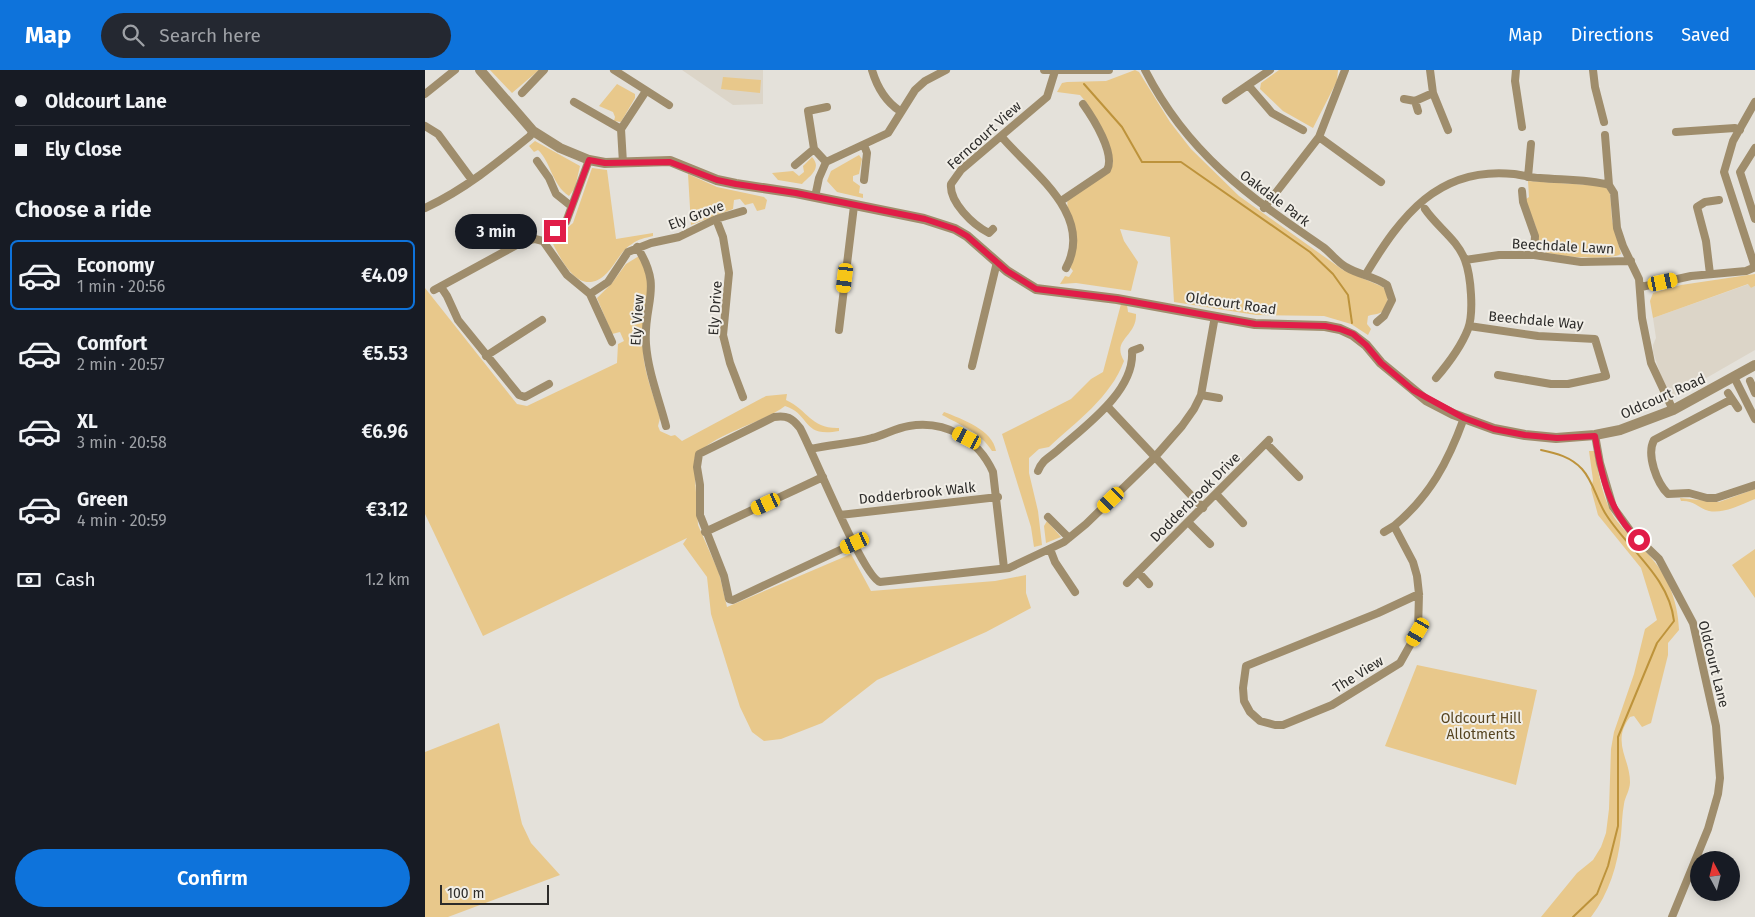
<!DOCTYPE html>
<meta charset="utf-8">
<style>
:root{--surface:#171b24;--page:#242831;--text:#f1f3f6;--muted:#9ea1a6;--line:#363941;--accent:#0e73db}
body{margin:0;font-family:"Fira Sans",sans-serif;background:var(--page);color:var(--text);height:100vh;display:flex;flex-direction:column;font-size:19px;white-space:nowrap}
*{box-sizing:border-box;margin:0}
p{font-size:16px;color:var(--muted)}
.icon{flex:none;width:28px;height:28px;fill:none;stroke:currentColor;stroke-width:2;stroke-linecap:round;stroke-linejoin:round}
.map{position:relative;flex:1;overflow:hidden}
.side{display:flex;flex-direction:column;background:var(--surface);width:425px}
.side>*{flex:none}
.hud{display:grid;align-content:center;height:110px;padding:0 15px;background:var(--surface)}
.needle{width:32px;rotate:353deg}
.buttons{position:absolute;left:1265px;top:781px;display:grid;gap:10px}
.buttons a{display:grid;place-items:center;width:50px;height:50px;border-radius:50%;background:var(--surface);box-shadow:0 2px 12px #0003;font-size:25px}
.scale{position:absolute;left:15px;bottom:12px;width:109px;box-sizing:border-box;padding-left:5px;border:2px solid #2d2c2a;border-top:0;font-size:14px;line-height:18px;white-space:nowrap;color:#2d2c2a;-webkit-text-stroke:4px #f1eee7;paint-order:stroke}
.end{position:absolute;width:22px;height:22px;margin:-11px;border:6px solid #e11d48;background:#fff;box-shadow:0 0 0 2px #fff}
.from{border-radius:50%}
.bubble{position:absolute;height:35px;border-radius:18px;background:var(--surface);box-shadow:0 2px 12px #0003;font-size:16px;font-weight:600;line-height:35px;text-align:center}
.car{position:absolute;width:15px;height:30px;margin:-15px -8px;border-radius:6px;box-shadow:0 0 4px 1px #0007;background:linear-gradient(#f5c518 24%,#345 0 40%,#f5c518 0 76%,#345 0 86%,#f5c518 0)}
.hud b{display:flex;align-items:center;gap:18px;height:48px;font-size:19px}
.hud b+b{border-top:1px solid var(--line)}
.hud i{width:12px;height:12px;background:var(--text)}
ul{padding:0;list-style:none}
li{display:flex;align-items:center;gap:15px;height:70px;margin:0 10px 8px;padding:0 5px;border:2px solid transparent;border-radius:8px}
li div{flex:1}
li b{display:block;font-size:19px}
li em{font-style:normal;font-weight:600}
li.active{border-color:var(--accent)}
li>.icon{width:45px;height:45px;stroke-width:1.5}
h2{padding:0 15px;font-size:22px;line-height:60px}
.pay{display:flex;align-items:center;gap:12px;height:55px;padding:0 15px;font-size:19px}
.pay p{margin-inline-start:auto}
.action{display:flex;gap:10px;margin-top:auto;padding:10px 15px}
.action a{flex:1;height:58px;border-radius:30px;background:var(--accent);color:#fff;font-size:20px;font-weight:600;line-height:58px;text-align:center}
header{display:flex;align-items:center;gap:30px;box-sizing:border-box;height:70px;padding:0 25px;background:var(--accent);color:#fff}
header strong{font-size:24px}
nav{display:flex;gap:28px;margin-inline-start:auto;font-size:18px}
.search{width:350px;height:45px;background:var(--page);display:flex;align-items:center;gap:12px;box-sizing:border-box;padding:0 18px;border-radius:28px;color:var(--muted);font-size:19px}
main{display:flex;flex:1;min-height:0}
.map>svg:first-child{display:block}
</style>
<header>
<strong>Map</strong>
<div class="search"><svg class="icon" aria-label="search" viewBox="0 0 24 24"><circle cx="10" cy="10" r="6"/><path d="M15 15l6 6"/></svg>Search here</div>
<nav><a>Map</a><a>Directions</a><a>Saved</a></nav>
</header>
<main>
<section class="side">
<div class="hud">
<b><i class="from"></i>Oldcourt Lane</b>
<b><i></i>Ely Close</b>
</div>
<h2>Choose a ride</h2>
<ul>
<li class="active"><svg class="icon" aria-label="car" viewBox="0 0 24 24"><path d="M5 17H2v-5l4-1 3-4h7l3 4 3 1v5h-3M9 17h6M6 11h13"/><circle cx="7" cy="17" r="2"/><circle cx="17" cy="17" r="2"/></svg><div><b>Economy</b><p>1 min · 20:56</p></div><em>€4.09</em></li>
<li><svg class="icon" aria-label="car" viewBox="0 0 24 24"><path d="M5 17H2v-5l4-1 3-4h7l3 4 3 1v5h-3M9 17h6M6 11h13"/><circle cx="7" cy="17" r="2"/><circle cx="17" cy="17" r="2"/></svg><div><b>Comfort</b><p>2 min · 20:57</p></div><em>€5.53</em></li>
<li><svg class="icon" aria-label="car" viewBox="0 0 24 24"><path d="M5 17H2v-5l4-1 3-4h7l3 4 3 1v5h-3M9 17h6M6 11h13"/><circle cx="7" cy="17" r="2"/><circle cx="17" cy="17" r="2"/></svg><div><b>XL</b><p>3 min · 20:58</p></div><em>€6.96</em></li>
<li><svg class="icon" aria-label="car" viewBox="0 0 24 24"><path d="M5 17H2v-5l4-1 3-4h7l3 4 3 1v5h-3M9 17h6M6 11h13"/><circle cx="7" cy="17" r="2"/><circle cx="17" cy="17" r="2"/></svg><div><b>Green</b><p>4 min · 20:59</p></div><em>€3.12</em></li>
</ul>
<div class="pay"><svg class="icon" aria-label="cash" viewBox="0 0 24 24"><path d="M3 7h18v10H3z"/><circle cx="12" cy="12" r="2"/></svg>Cash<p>1.2 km</p></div>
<div class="action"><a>Confirm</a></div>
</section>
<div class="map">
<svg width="1330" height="847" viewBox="0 0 1330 847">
<rect width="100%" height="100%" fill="#e4e1da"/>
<!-- built -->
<path fill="#dcd5c8" d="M257,0H338V34L308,35Z
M1324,214L1326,218L1330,216V280L1250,326L1246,324L1237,309L1228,282V275L1231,268L1228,248Z"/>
<!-- green -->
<path fill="#e8c88b" d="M65,0H114L87,23Z
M710,0L714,2L745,52L766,79L814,126L918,200L958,217C964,224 965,238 955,243C951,245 947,244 943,246L942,254L946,259L943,265L926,254L899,246L831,245L749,232L745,167L695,159L699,171L713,192L706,221L651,213L635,214L640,206L644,207L648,201L645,197C646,185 649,172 648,160C648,149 640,139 643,128L687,95L688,91L662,33L655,25L632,22L637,13L642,12L681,11Z
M854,0H913L912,11L888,58L858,41L835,19L836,13Z
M298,7L336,10L335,23L296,19Z
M192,14L210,24V28L196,52L189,51L190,47L188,42L174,36Z
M110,71L155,96L150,118L144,126C127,115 126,92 113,80L109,82L104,76Z
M434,85L437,89L434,104L428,106V111L435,116L434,123L438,124V128L412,122L402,111L406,101Z
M387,87C398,99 383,107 377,114L353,110L347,103L368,101L374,106L379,102L378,96Z
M167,98L182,100L191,169L228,163V166C220,168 213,169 207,174C196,180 191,194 182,203C157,228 139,196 128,174L131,167L148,153Z
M263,104L292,117L339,127L342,130L340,139L332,141L328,133L320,135L315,129L309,130L308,139L266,155Z
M1103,111L1180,116L1185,122L1187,150L1196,184C1184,191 1127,187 1115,180L1111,157L1100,130L1104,127Z
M214,186C232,217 216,248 218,281C219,303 229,326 235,348L233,356L235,361L246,366L250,365L257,371L341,326L362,324L361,330C383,340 386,359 414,358V361C376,368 386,344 360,336C339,353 279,366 269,390L273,455L294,503L302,537L426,484L446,521L570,511L601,505V523L606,538L561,562L452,610L397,653L356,669L339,671L327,662L315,637L286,544L282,507L258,474L262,468L58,566L0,444V218L92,334L102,336L192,293L193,274L199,271L195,262L187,264L172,228L187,213L201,194Z
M1330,204V216L1326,218L1323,214L1228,248L1225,231L1228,223L1256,215Z
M696,234L702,235L703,242L711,244C712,267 686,269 699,291C686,327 651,352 624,377L614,379L604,388V403L613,441L617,475L609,477L606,457L577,364L646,329L666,309L678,302Z
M519,342C537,349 568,360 571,381H567C556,363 536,355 517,345Z
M1164,381H1169C1174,404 1177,427 1189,447C1197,459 1210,470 1220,481C1241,502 1253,529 1254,560L1243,573V585L1226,653L1217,657L1209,646L1205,647C1186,672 1205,688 1205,712C1205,720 1200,727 1199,734C1197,744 1197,755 1196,765C1193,794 1184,824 1166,847H1116L1152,803L1168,790L1176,777L1181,763L1184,739L1186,679L1189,662L1209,604L1220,559L1232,550L1216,498L1173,445L1166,419L1168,410Z
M1330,419V429C1317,434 1299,444 1284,441C1273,438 1269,430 1256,431L1255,428L1294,432Z
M622,451L636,467L621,473L619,456Z
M1330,479V528L1307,495Z
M992,595L1112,620L1091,715L960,676Z
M74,653L97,754L106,773L135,805L23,847H0V682Z"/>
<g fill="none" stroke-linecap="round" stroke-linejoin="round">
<!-- stream -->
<path stroke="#bd933b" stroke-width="2" d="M659,14L697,57L717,92H756L885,182L908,204L923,225L927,253
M1116,380C1131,383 1146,387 1157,399C1169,412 1172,432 1182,446C1204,480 1244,507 1249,551L1232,573L1193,667V756L1183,796L1172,824L1148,847"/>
<!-- minor -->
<path stroke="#9f8d6c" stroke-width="8" d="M189,0L244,35
M447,0C452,17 460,31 475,41
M619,0H684
M720,0C762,83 823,126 898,177C906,183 912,192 921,197C934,205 949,206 962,215L967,230L959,246L952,252
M1005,0L1008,23L1023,60
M1091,0L1090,11L1097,57
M1168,0L1170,17L1179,52
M823,15L847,43L878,60
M97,23L119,0
M0,24L30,0
M979,29L990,31L993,41
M801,30L845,0
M990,31L1008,23
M149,32L196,59
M0,56L13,64L47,110
M1251,62L1310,58L1315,60
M1180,65L1184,115L1189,123L1192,158L1198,176L1214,209L1217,248L1226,293L1248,340
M576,66C606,102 670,144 641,198
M894,67L956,112
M439,75L442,83L439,110
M1330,78L1315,102L1330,149
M112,91L124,108L131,124L146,136
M401,92L389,79L383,41L402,37
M198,93L196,59L221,21
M370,95L389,79
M1103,107L1106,74
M1097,121L1098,132L1110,166L1109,185
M390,127L394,108L401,92L463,63L490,20L500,11L521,0
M636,131L682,100C691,84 668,48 658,34
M0,138C39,120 72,93 105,66L108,61
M839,138L894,67L920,0
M1000,139C1012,157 1032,169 1040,190C1046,206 1049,243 1043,259C1036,277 1023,294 1011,308
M291,149L298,167L304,203L298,265L305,293L318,327
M568,159L564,163C548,155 524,132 526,114L536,100L622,27L630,1
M118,171L142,205L165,224L187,272
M212,177C239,219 218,232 221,274C223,302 234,329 241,356
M1040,190L1074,185H1109L1156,192L1206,191
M941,204C976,146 1013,96 1089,104C1098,105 1106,108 1115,108C1137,110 1163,109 1184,115
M1285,204L1281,171L1272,137L1280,132L1294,130
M16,217L22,226L33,250L94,325L100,327L124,314
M1216,217L1266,206L1321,201L1328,198L1329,194L1299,102L1308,71L1330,32
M9,220L99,171L110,169L118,171L141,152L164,90
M165,224L183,212L203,182L226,173L254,167L291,149L318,141
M1044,256L1113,266L1170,269L1181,306L1143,314H1126L1073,305
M414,260L429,136
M61,286L117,250
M547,296L572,192
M1309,307L1330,349
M1325,311L1330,323
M1303,323L1313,338
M776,325L794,328
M1307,329L1229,370C1221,385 1232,413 1243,424L1264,423L1282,428H1291L1330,415
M682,336L778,438
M1170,365L1175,393L1188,437L1207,463L1234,489L1268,553L1291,656L1295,708L1293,724L1283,759L1247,847
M841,373L874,407
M386,379C406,374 427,374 447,368C459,365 471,358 484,356C521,350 553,369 568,402L579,498
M613,401C617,390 624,388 633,380C660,356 710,321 707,281L715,278
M791,424L818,453
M415,445L573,427
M623,447L644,468
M763,452L785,474
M280,462L398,407
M959,462L969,456
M430,473L308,530L304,529L299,506L275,445V415L272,397L274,384L349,347C362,345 367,348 375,358C388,382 438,507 455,512L584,498L639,472L661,454L729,388L757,356L769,339L776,325L790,246
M625,479L630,492L650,522
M713,502L724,514
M702,513L844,370
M994,524L953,543L821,596L818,618L819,631L825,642L835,651L850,655H858L907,635L975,593L993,561L994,524L992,506L988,492L969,456C1005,426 1023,392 1039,348"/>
<!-- tertiary -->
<path stroke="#9f8d6c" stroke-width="10" d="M55,0L108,61L135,78L164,90L180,93L245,91L292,110L311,114L371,123L499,149L530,159L542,166L582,201L611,219L692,229L830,254L900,256L915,259L928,265L941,275L956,293L1001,330L1028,344L1069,359L1100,365L1131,368L1170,365L1195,360L1248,340L1330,295"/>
</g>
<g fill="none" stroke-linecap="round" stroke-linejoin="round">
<!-- route -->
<path stroke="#e11d48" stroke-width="6" d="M130,161L141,152L164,90L180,93L245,92L292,110L311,114L371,123L500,149L530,159L542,166L582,201L611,219L692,229L830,254L900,256L915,259L928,264L941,275L956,293L988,320L1039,348L1069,359L1100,365L1132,368L1170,366C1176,404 1184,443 1214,470"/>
</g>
<g text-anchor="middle" stroke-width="4" stroke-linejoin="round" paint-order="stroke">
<!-- street labels -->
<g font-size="14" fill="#2d2c2a" stroke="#f1eee7">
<text transform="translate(559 65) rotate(-42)" y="5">Ferncourt View</text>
<text transform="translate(850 128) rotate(37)" y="5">Oakdale Park</text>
<text transform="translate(271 145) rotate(-21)" y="5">Ely Grove</text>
<text transform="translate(1138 176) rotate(3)" y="5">Beechdale Lawn</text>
<text transform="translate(806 233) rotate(8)" y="5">Oldcourt Road</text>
<text transform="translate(290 238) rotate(-86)" y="5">Ely Drive</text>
<text transform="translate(212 250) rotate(-86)" y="5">Ely View</text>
<text transform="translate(1111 250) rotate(5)" y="5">Beechdale Way</text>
<text transform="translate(1238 326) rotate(-24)" y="5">Oldcourt Road</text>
<text transform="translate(492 423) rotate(-6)" y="5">Dodderbrook Walk</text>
<text transform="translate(770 427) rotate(-45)" y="5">Dodderbrook Drive</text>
<text transform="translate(1289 594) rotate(76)" y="5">Oldcourt Lane</text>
<text transform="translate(933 604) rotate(-32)" y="5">The View</text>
</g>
<!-- park labels -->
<g font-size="14" fill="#564420" stroke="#f1eee7">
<text x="1056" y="653">Oldcourt Hill<tspan x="1056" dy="16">Allotments</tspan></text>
</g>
</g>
</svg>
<div class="buttons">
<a><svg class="needle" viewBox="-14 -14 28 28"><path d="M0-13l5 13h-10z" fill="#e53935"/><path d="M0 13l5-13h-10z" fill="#9ea1a6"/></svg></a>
</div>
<div class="scale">100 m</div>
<i class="end from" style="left:1214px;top:470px"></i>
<i class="end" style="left:130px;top:161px"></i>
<div class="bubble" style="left:30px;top:144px;width:82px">3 min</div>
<i class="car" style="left:420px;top:208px;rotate:187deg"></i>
<i class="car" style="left:1238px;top:212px;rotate:78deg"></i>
<i class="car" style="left:542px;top:368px;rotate:297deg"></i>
<i class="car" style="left:686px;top:430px;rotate:226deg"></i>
<i class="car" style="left:341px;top:434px;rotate:245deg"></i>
<i class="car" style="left:430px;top:473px;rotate:245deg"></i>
<i class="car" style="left:993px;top:562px;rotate:210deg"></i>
</div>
</main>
